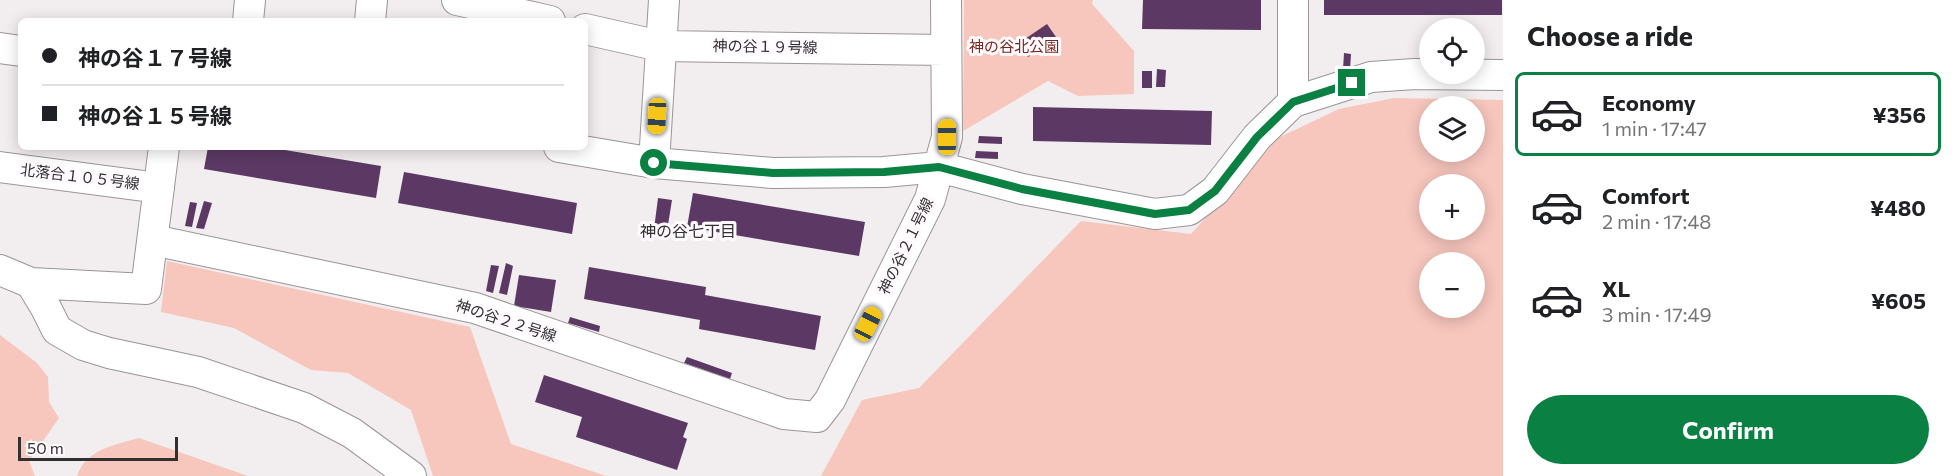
<!DOCTYPE html>
<meta charset="utf-8">
<style>
:root{--surface:#fff;--page:#f6f6f6;--text:#202124;--muted:#757577;--line:#e0e0e0;--accent:#0b8043}
body{margin:0;font-family:Commissioner,"Noto Sans JP",sans-serif;background:var(--page);color:var(--text);height:100vh;display:flex;flex-direction:column;font-size:22px;white-space:nowrap}
*{box-sizing:border-box;margin:0}
p{font-size:20px;color:var(--muted)}
.icon{flex:none;width:33px;height:33px;fill:none;stroke:currentColor;stroke-width:2;stroke-linecap:round;stroke-linejoin:round}
.map{position:relative;flex:1;overflow:hidden}
.sheet{display:flex;flex-direction:column;background:var(--surface);width:450px}
.sheet>*{flex:none}
.banner{position:absolute;left:18px;top:18px;width:570px;height:132px;border-radius:9px;box-shadow:0 3px 15px #0003;display:grid;align-content:center;height:132px;padding:0 24px;background:var(--surface)}
.tools{position:absolute;left:1419px;top:18px;display:grid;gap:12px}
.tools a{display:grid;place-items:center;width:66px;height:66px;border-radius:50%;background:var(--surface);box-shadow:0 3px 15px #0003;font-size:30px}
.scale{position:absolute;left:18px;bottom:15px;width:160px;box-sizing:border-box;padding-left:6px;border:3px solid #313031;border-top:0;font-size:16px;line-height:21px;white-space:nowrap;color:#313031;-webkit-text-stroke:4px #fffafd;paint-order:stroke}
.end{position:absolute;width:27px;height:27px;margin:-14px;border:8px solid #0b8043;background:#fff;box-shadow:0 0 0 3px #fff}
.from{border-radius:50%}
.car{position:absolute;width:18px;height:36px;margin:-18px -9px;border-radius:8px;box-shadow:0 0 4px 2px #0007;background:linear-gradient(#f5c518 24%,#345 0 40%,#f5c518 0 76%,#345 0 86%,#f5c518 0)}
.banner b{display:flex;align-items:center;gap:21px;height:57px;font-size:22px}
.banner b+b{border-top:2px solid var(--line)}
.banner i{width:15px;height:15px;background:var(--text)}
ul{padding:0;list-style:none}
li{display:flex;align-items:center;gap:18px;height:84px;margin:0 12px 9px;padding:0 12px;border:3px solid transparent;border-radius:9px}
li div{flex:1}
li b{display:block;font-size:22px}
li em{font-style:normal;font-weight:700}
li.active{border-color:var(--accent)}
li>.icon{width:54px;height:54px;stroke-width:1.5}
h2{padding:0 24px;font-size:27px;line-height:72px}
.primary-button{display:flex;gap:12px;margin-top:auto;padding:12px 24px}
.primary-button a{flex:1;height:69px;border-radius:36px;background:var(--accent);color:#fff;font-size:24px;font-weight:700;line-height:69px;text-align:center}
main{display:flex;flex:1;min-height:0}
.map>svg:first-child{display:block}
</style>
<main>
<div class="map">
<svg width="1503" height="476" viewBox="0 0 1503 476">
<rect width="100%" height="100%" fill="#f2edef"/>
<!-- green -->
<path fill="#f7c6bd" fill-rule="evenodd" d="M964,0H1093L1092,4L1134,51V94L1078,96L1048,81L963,131Z
M1394,98L1503,100V476H821L862,400L919,388L1081,221L1191,234L1278,138L1339,109ZM1430,106H1474V152H1430ZM1430,184H1474V230H1430ZM1430,262H1474V308H1430Z
M167,261L470,327L511,444L606,476H433L411,410L348,373L311,370L234,328L161,312Z
M0,335L37,363L48,377L49,402L59,418L29,461L35,476H0Z
M139,438L248,476H77C86,449 115,445 139,438Z"/>
<!-- building -->
<path fill="#5b3964" d="M1143,0H1261V30L1142,29Z
M1324,0H1502V15H1324Z
M1047,24L1056,37L1028,57L1019,43Z
M1344,53L1351,54L1350,70H1343Z
M1157,69L1166,70L1165,87H1156Z
M1142,71H1152V88H1142Z
M1033,107L1212,111L1211,145L1033,141Z
M979,136L1002,137V144L978,143Z
M208,147H267L381,166L376,198L204,169Z
M976,151L998,152V159L975,158Z
M404,172L577,203L572,234L398,203Z
M693,193L865,222L859,256L687,227Z
M658,198L672,200L667,231L654,229Z
M204,201L212,203L204,229L196,228Z
M190,202L197,203L192,227L185,226Z
M506,263L513,266L507,295L499,293Z
M491,265L499,266L493,293L486,291Z
M589,267L706,287L705,295L821,316L815,350L699,329L700,320L584,299Z
M519,275L556,280L551,312L514,306Z
M570,317L600,326L599,332L568,323Z
M687,357L732,373L730,379L684,363Z
M544,375L688,423L683,437L687,439L677,470L576,437L582,417L535,402Z"/>
<g fill="none" stroke-linecap="round" stroke-linejoin="round">
<defs>
<path id="minor" d="M457,0L550,21
M248,21L250,0
M370,21L372,0
M585,29L660,46L946,50
M0,48L21,51
M1293,102V0
M559,147L654,163L773,173L884,172L939,167L1022,189L1155,214L1189,210L1215,191L1257,137L1293,102L1371,77L1414,74L1503,75
M654,163L664,0
M0,167L159,188
M153,240L475,308L784,414L817,417L830,400L930,199L947,137L946,0
M0,270L31,283L146,289L164,147
M31,283L46,308L57,330L83,345L109,353L198,372L304,408L352,433L411,476"/>
</defs>
<!-- minor casing -->
<use href="#minor" stroke="#9a9598" stroke-width="32"/>
<!-- minor -->
<use href="#minor" stroke="#fff" stroke-width="30"/>
</g>
<g fill="none" stroke-linecap="round" stroke-linejoin="round">
<!-- route -->
<path stroke="#0b8043" stroke-width="8" d="M654,163L773,173L884,172L939,167L1022,189L1155,214L1189,210L1215,191L1257,137L1293,102L1352,83"/>
</g>
<g text-anchor="middle" stroke-width="6" stroke-linejoin="round" paint-order="stroke">
<!-- street labels -->
<g font-size="15" fill="#313031" stroke="#fffafd">
<text transform="translate(765 47) rotate(1)" y="5">神の谷１９号線</text>
<text transform="translate(80 177) rotate(7)" y="5">北落合１０５号線</text>
<text transform="translate(906 246) rotate(-64)" y="5">神の谷２１号線</text>
<text transform="translate(506 321) rotate(18)" y="5">神の谷２２号線</text>
</g>
<!-- park labels -->
<g font-size="15" fill="#76291e" stroke="#fffafd">
<text x="1014" y="52">神の谷北公園</text>
</g>
<!-- neighbourhood labels -->
<g font-size="16" fill="#313031" stroke="#fffafd">
<text x="688" y="237">神の谷七丁目</text>
</g>
</g>
</svg>
<div class="tools">
<a><svg class="icon" aria-label="locate" viewBox="0 0 24 24"><circle cx="12" cy="12" r="6"/><path d="M12 2v4M12 18v4M2 12h4M18 12h4"/></svg></a>
<a><svg class="icon" aria-label="layers" viewBox="0 0 24 24"><path d="M12 4l9 5-9 5-9-5zM3 14l9 5 9-5"/></svg></a>
<a>+</a>
<a>−</a>
</div>
<div class="scale">50 m</div>
<i class="end from" style="left:654px;top:163px"></i>
<i class="end" style="left:1352px;top:83px"></i>
<i class="car" style="left:657px;top:116px;rotate:183deg"></i>
<i class="car" style="left:947px;top:137px;rotate:0deg"></i>
<i class="car" style="left:868px;top:324px;rotate:27deg"></i>
<div class="banner">
<b><i class="from"></i>神の谷１７号線</b>
<b><i></i>神の谷１５号線</b>
</div>
</div>
<section class="sheet">
<h2>Choose a ride</h2>
<ul>
<li class="active"><svg class="icon" aria-label="car" viewBox="0 0 24 24"><path d="M5 17H2v-5l4-1 3-4h7l3 4 3 1v5h-3M9 17h6M6 11h13"/><circle cx="7" cy="17" r="2"/><circle cx="17" cy="17" r="2"/></svg><div><b>Economy</b><p>1 min · 17:47</p></div><em>¥356</em></li>
<li><svg class="icon" aria-label="car" viewBox="0 0 24 24"><path d="M5 17H2v-5l4-1 3-4h7l3 4 3 1v5h-3M9 17h6M6 11h13"/><circle cx="7" cy="17" r="2"/><circle cx="17" cy="17" r="2"/></svg><div><b>Comfort</b><p>2 min · 17:48</p></div><em>¥480</em></li>
<li><svg class="icon" aria-label="car" viewBox="0 0 24 24"><path d="M5 17H2v-5l4-1 3-4h7l3 4 3 1v5h-3M9 17h6M6 11h13"/><circle cx="7" cy="17" r="2"/><circle cx="17" cy="17" r="2"/></svg><div><b>XL</b><p>3 min · 17:49</p></div><em>¥605</em></li>
</ul>
<div class="primary-button"><a>Confirm</a></div>
</section>
</main>
